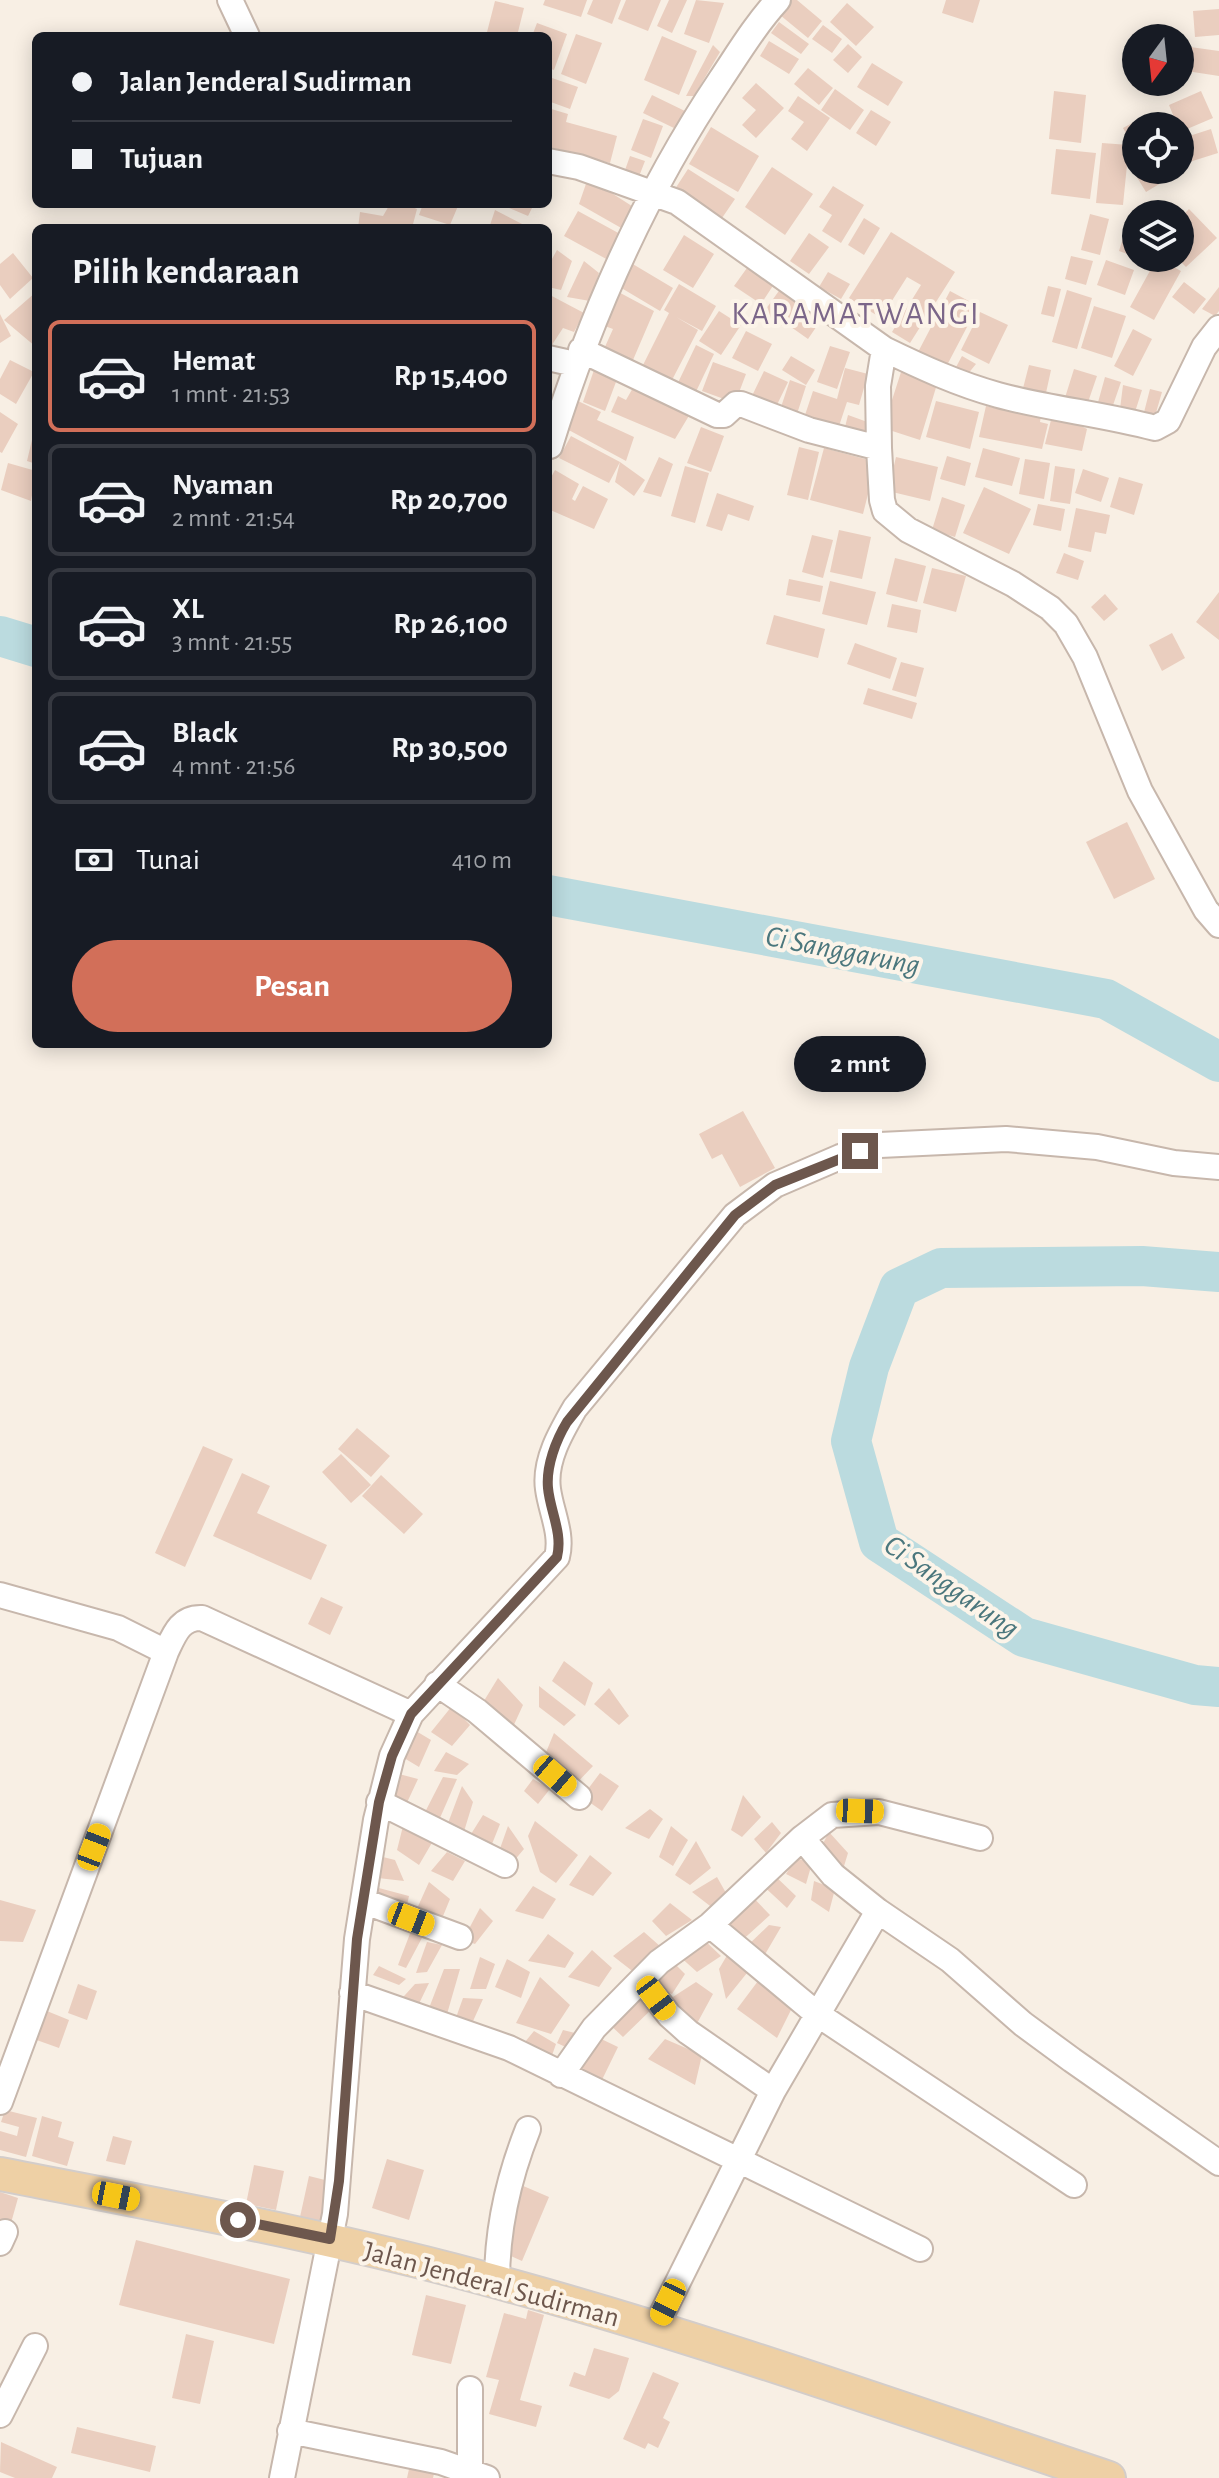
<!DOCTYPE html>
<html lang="id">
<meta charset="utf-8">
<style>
:root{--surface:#171b24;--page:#242831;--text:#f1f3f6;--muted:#9ea1a6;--line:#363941;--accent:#d26f59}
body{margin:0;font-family:"Alegreya Sans",sans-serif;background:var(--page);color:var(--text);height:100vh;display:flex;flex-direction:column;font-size:30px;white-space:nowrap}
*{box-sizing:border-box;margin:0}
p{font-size:26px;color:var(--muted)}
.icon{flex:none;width:44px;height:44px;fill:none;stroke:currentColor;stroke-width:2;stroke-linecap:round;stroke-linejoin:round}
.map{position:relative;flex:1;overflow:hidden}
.panel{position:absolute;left:32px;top:224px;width:520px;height:824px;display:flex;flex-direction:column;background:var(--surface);border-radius:12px;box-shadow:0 4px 20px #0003}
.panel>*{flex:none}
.guide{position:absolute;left:32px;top:32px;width:520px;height:176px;border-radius:12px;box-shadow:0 4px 20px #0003;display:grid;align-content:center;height:176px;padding:0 40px;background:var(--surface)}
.needle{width:52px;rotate:195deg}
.fabs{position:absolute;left:1122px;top:24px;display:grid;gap:16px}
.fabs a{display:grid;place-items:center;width:72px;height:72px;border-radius:50%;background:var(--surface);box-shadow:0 4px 20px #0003;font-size:40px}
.end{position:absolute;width:36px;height:36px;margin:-18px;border:10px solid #6d574d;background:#fff;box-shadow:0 0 0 4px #fff}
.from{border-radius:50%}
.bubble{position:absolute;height:56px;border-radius:28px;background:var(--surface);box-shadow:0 4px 20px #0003;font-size:26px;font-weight:700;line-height:56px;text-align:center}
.car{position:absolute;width:24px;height:48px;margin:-24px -12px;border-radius:10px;box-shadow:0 0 6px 2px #0007;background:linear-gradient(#f5c518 24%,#345 0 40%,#f5c518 0 76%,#345 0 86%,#f5c518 0)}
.guide b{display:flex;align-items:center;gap:28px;height:76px;font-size:30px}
.guide b+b{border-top:2px solid var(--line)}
.guide i{width:20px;height:20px;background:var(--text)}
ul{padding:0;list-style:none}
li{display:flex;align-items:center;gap:24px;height:112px;margin:0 16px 12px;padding:0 24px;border:4px solid var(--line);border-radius:12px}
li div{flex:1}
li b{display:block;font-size:30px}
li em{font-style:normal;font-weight:700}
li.on{border-color:var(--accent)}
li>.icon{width:72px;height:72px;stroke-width:1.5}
h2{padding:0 40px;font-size:36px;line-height:96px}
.pay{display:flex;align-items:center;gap:20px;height:88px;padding:0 40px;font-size:30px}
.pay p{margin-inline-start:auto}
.cta{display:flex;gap:16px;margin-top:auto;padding:16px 40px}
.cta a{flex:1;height:92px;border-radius:48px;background:var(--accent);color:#fff;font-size:32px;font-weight:700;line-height:92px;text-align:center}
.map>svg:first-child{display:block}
</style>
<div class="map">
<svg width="1219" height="2478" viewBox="0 0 1219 2478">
<rect width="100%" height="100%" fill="#f8efe4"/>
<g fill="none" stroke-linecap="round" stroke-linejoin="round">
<!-- river -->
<path stroke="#bbdbdf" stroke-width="40" d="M0,636L36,647
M548,895L1106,999L1219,1062
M1219,1272L1142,1266L941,1268L899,1288L869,1367L851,1441L879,1542L1024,1637L1195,1685L1219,1687"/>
</g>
<!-- building -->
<path fill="#eacebf" d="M545,0H587L581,17L543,5Z
M593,0H621L612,24L587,14Z
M626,0H661L648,31L618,19Z
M669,0H687L672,33L657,26Z
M696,0L724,3L709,43L684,34Z
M792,0H797L822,21L808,38L780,15Z
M946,0H980L973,23L942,13Z
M495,1L524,8L517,36H486Z
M847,3L874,27L856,46L830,22Z
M1219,9V35L1195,37L1193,11Z
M779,22L809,44L801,54L771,33Z
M537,23L567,34L554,70L548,68V36H532Z
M823,25L842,39L832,53L812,39Z
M576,34L602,43L586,84L561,74Z
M662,36L697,51L679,95L644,80Z
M769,41L799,59L789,74L760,56Z
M848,44L862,57L848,73L833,60Z
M713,45L720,52L694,96H686Z
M1183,46L1219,51V76L1180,70Z
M872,63L903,82L888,106L857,87Z
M808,68L833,88L819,105L794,84Z
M552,78L578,87L570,109L548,101Z
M756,83L784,108L756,138L742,125L756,110L742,98Z
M835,89L864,110L850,130L821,110Z
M1054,91L1086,95L1081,143L1049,139Z
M1201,91L1213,118L1180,132L1169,105Z
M652,95L687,112L678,130L643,113Z
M798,96L830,118L807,151L791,139L804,122L788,111Z
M548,108L568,114L566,122L617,136L610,163L550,147L548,152Z
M871,110L891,122L876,146L856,133Z
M1145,116L1150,126H1136V152L1123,128Z
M643,119L663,126L651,158L631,150Z
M711,127L759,156L738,192L689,164Z
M1211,129L1218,153L1180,165V139Z
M1102,143L1129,145L1123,205L1096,203Z
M1056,149L1096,153L1090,199L1051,194Z
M630,156L645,161L638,179L624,173Z
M772,167L813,194L785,235L745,207Z
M688,169L735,199L722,218L675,189Z
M1141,170H1166L1171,177L1146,192L1135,174Z
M588,178L635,208L623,229L579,204Z
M833,186L864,205L841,243L822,231L832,215L819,207Z
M390,204H405L417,209L412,228H358L360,212L383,216Z
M423,204H452L458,206L450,225L419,215Z
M500,204H534L528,216Z
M1189,209L1217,238L1186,267L1177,258H1180V218Z
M495,210L524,225L532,228H489Z
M578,211L622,235L610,261L564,236Z
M1090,214L1109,219L1100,255L1081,250Z
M864,218L880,228L864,255L848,245Z
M1129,219L1136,222V257L1119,251Z
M891,232L955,272L910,343L892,332L921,285L907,277L881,318L849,298Z
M809,233L829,247L809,274L790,261Z
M684,235L714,254L693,288L663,270Z
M557,250L572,261L561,290L548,287V266Z
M13,253L33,278L10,299L0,285V264Z
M1071,256L1093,261L1086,285L1065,279Z
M1157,258L1181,271L1154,320L1130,307Z
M626,260L673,288L660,311L613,283Z
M1106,260L1134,270L1125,295L1097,285Z
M584,261L599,273L590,301L567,297Z
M752,261L778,278L761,304L734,286Z
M828,272L850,284L841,299L819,287Z
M1184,282L1206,299L1194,314L1172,297Z
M679,284L716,306L702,331L676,317L698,330L672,380L639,373L669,313L664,310Z
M1048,286L1061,289L1054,317L1041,314Z
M1219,287V311L1215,316L1202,309Z
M611,288L654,311L633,360L604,349L613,329L594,322Z
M781,288L801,303L785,328L763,313Z
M1067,290L1092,298L1077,349L1052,342Z
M950,291L978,306L945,369L917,354Z
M36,292V347L4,320Z
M548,294L584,313L574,332L563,328L548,351Z
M806,305L823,317L808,339L791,327Z
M1094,306L1126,316L1112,358L1081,348Z
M719,311L741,325L721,355L699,341Z
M980,312L1008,325L989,364L961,350Z
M0,314L11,336L0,343Z
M1133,329L1152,339L1133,376L1114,366Z
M746,331L772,344L758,371L732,358Z
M696,345L714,354L692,400L674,391Z
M830,346L850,352L837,389L817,382Z
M791,356L815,370L806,385L782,370Z
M962,356L976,364L967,375L955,369Z
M10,360L34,372L16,404L0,394V379Z
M713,362L746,374L735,403L702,391Z
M1029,365L1051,370L1044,402L1021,396Z
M845,368L868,374L859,405L847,402L836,435L802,424L813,391L837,399Z
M902,369L938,381L920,440L883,428Z
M1074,369L1097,376L1086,408L1063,404Z
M594,370L616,382L605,411L583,402Z
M764,371L788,382L774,411L750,400Z
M1105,377L1121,382L1111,411L1097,406Z
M790,380L806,386L796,417L779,413Z
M1123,385L1142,390L1135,412L1120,409Z
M634,386L690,414L675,439L611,412L618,396L626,400Z
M1150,389L1162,392L1153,423L1142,420Z
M578,401L601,412L597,420L634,437L626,461L565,428Z
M936,401L979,412L970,449L926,437Z
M1005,402L1042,410L1040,422L1048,424L1042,449L979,437L986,406L1003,410Z
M1054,408L1081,413L1079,425L1087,429L1082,451L1045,444Z
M0,412L18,424L2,453L0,452Z
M848,415L873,424L866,439L844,431Z
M35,427H36V464L27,461Z
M701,427L724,436L711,472L687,463Z
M571,436L620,462L609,483L559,458Z
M799,447L819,452L808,500L787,495Z
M824,448L876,462L863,514L810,500Z
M983,448L1020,458L1012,486L975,477Z
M947,456L971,463L965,486L940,479Z
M659,457L673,464L661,497L643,492Z
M896,457L938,467L930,501L888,491Z
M1025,459L1050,463L1044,499L1019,494Z
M620,462L645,480L634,496L615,482Z
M8,463L36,471L31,501L1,490Z
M685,466L709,473L695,523L671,516Z
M1055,466L1075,469L1070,504L1050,501Z
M1083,469L1109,478L1101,502L1075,493Z
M555,470L579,484L572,499L575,501L583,486L608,499L594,529L548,509V483Z
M1119,477L1143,484L1134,515L1110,507Z
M984,487L1031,509L1009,554L963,533Z
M717,493L754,506L749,521L728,514L722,531L706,526Z
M942,497L965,505L955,537L932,530Z
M1038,504L1065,509L1061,531L1033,525Z
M1076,508L1110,515L1106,534L1095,532L1091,552L1068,547Z
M839,530L871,537L862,579L830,572Z
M812,535L833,540L823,578L802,572Z
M1064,553L1084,561L1078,580L1056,573Z
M895,558L926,566L917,602L886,594Z
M932,568L966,576L956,612L923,603Z
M789,579L823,586L820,602L786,595Z
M830,581L876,592L867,625L822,614Z
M1219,592V640L1196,622Z
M1105,594L1118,609L1104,621L1091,607Z
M892,604L921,610L917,633L887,627Z
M774,615L825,629L818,658L766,644Z
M1172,633L1185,658L1162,671L1149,645Z
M855,643L897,658L890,679L847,664Z
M901,662L924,668L916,697L892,690Z
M868,688L917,703L912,719L863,704Z
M1127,822L1155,879L1114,899L1086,842Z
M743,1111L775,1168L740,1187L722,1154L712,1159L699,1134Z
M357,1428L390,1456L371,1477L338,1449Z
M203,1446L233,1459L185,1567L155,1553Z
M341,1454L371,1485L351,1503L322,1472Z
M242,1473L270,1486L257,1513L327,1545L311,1580L213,1536Z
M381,1475L423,1514L404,1534L362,1496Z
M321,1597L343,1607L330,1635L308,1624Z
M564,1661L593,1683L585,1706L552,1681Z
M498,1678L523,1705L512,1729L479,1709Z
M539,1686L576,1715L564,1726L539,1707Z
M609,1688L629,1716L619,1725L594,1704Z
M452,1706L470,1725L452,1746L431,1732Z
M416,1731L431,1740L419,1767L404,1758Z
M554,1733L593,1766L573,1787L542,1762Z
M446,1752L469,1764L457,1775L434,1771Z
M600,1773L619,1786L602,1811L582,1797Z
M399,1774L418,1779L404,1809L389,1799Z
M443,1777L457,1779L436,1827L422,1818Z
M533,1779L550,1789L538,1804L524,1791Z
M462,1786L473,1802L462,1838L445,1831Z
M743,1795L761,1817L742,1837L731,1830Z
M650,1809L663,1819L649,1839L625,1828Z
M483,1815L500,1824L488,1854L466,1842Z
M535,1821L578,1855L556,1883L540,1872L528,1836Z
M404,1822L433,1841L419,1865L397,1850Z
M772,1822L781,1833L766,1853L754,1839Z
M508,1826L524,1849L513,1862L497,1857Z
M671,1826L688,1840L673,1866L659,1857Z
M829,1832L848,1853L841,1876L817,1855Z
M696,1841L711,1868L690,1885L675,1875Z
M447,1852L465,1861L453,1881L431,1871Z
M590,1855L612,1873L593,1896L569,1885Z
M383,1857L395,1860L404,1881L378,1878Z
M796,1858L812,1863L806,1884L786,1874Z
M772,1873L796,1896L787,1908L760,1883Z
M717,1877L726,1893L714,1909L692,1892Z
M814,1881L835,1889L829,1912L811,1900Z
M429,1882L450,1899L441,1921L415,1913Z
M533,1886L556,1899L543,1919L515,1911Z
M375,1887L409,1896L405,1913L375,1900Z
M747,1891L770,1915L738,1944L719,1925Z
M0,1900L36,1910L23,1942L0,1941Z
M670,1903L692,1920L666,1936L652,1921Z
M480,1908L493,1921L475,1944L463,1940Z
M769,1925L781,1927L760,1963L746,1947Z
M411,1931L423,1936L406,1968L398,1965Z
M644,1932L661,1947L640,1977L613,1956Z
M548,1934L574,1953L565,1968L528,1961Z
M701,1937L721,1956L697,1972L678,1955Z
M427,1942L442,1945L427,1972L416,1973Z
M592,1950L612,1968L599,1987L568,1977Z
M729,1952L751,1968L726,1999L719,1969Z
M480,1957L495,1964L486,1989H470Z
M668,1957L685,1974L672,1994L653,1985Z
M507,1959L530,1972L521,1998L495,1987Z
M379,1966L406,1979L399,1985L373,1975Z
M444,1969H460L445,2021L426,2016Z
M540,1977L570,2005L551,2034L516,2023Z
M761,1977L794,2004L777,2038L737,2009Z
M696,1982L713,1994L694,2029L662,2004Z
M429,1983L415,2012L395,2006L415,1984Z
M78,1984L97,1991L87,2020L68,2013Z
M637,1991L654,2007L623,2037L607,2022Z
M463,1998L483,1999L469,2030L453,2026Z
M42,2009L69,2020L59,2048L31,2038Z
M563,2030L583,2035L574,2051L557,2043Z
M534,2031L556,2044L550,2061L520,2048Z
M595,2036L618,2047L598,2088L574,2077Z
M665,2039L702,2055L695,2085L648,2059Z
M5,2110L37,2118L26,2157L0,2150V2131L17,2136L19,2127L1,2122Z
M42,2116L62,2122L58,2137L74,2142L67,2166L32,2156Z
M113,2136L132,2141L125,2165L106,2161Z
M387,2159L424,2170L409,2220L372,2208Z
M254,2165L284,2171L276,2210L246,2204Z
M309,2176L329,2181L320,2221L300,2217Z
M521,2185L549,2197L522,2261L504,2253Z
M0,2192L18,2198L11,2223L0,2220Z
M136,2240L290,2279L274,2344L119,2305Z
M426,2295L466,2305L451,2364L412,2355Z
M528,2310L544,2315L520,2400L542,2406L536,2427L489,2414L499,2380L486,2377L504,2313L526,2319Z
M186,2334L214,2341L200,2404L172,2398Z
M594,2348L629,2358L619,2391L609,2399L569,2386L574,2372L585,2376Z
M653,2372L679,2383L663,2418L670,2422L658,2448L648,2443L645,2449L623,2439Z
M77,2427L156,2446L150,2472L71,2453Z
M1,2442L57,2467L52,2478H15L0,2472Z
M411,2460L436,2465L433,2478H407Z"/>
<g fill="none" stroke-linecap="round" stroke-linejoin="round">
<defs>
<path id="minor" d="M230,0L247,36
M548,161L579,167L677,202L884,349L878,386L879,448L882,500L885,511L908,530L1013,584L1050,608L1066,624L1085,657L1140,791L1206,910L1219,925
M884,349C921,367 958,384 998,395C1049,409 1103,414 1155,428L1168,421L1204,347L1219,328
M581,350L717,415H724L736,404H741L809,430L879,448
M548,358L575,364
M550,446C590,317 645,192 721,79C739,52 756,24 778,0
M0,1595L118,1628L166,1652
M437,1684L477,1711L579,1797
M379,1802L505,1865
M802,1838L833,1875L878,1911
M363,1901L460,1937
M710,1925L817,2014L1074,2185
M642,1980L669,2015L688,2032L773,2091
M352,1993L509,2048L920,2249
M561,2075L594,2028L659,1962L710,1925L802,1838L832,1815L879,1812L980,1838
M0,2102L166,1652C174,1635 180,1617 202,1618L411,1714
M0,2243L5,2232
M497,2282C497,2228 508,2179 528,2129
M655,2328L773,2091L878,1911L950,1960L1023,2024L1072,2060L1219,2163
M0,2415L35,2346
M290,2431L441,2462L487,2478
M470,2471V2389
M282,2478L335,2214L357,1939L376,1820L392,1756L411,1714L557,1557C563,1534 551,1512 548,1489C544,1461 561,1432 575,1408L735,1215L775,1185L840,1157L880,1145L1006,1139L1097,1147L1174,1163L1219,1167"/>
<path id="major" d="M0,2174C168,2207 336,2237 501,2283C706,2339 907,2411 1109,2478"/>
</defs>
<!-- minor casing -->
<use href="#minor" stroke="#c7b7ac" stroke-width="28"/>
<!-- major casing -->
<use href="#major" stroke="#d3cdca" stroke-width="36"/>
<!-- minor -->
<use href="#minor" stroke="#fff" stroke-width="24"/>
<!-- major -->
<use href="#major" stroke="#eed0a5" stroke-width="32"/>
</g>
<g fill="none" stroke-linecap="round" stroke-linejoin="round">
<!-- route -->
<path stroke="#6d574d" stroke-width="10" d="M238,2220L330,2239L339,2181L357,1939L379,1802L392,1756L411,1714L557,1557C563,1533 550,1511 548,1488C546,1466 556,1440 567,1422L735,1215L775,1185L860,1151"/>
</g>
<g text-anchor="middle" stroke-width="8" stroke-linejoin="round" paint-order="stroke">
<!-- street labels -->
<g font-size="28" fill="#6d574d" stroke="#fcf4e9">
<text transform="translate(492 2283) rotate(15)" y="10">Jalan Jenderal Sudirman</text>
</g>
<!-- water labels -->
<g font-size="30" font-style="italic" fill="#4b777d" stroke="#fcf4e9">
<text transform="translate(843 950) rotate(11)" y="10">Ci Sanggarung</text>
<text transform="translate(952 1586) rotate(35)" y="10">Ci Sanggarung</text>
</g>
<!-- quarter labels -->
<g font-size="32" letter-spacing="2" fill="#7b6689" stroke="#fcf4e9">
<text x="856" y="324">KARAMATWANGI</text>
</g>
</g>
</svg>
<div class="fabs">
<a><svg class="needle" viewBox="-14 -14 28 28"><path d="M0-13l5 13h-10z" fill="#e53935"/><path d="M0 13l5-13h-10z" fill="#9ea1a6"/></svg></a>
<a><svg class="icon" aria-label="locate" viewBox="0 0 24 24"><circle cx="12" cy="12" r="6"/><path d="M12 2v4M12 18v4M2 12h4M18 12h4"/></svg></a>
<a><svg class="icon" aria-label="layers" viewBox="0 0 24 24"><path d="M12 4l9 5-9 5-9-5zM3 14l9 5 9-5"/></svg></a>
</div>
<i class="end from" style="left:238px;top:2220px"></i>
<i class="end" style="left:860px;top:1151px"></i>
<div class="bubble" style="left:794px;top:1036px;width:132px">2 mnt</div>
<i class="car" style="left:555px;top:1776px;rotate:131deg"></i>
<i class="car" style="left:860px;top:1811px;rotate:92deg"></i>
<i class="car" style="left:94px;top:1847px;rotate:21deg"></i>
<i class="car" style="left:411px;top:1919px;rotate:111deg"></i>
<i class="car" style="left:656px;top:1998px;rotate:143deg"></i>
<i class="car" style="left:116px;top:2196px;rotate:101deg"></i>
<i class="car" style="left:668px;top:2302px;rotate:206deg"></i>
<div class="guide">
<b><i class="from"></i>Jalan Jenderal Sudirman</b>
<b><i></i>Tujuan</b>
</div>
<section class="panel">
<h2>Pilih kendaraan</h2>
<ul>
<li class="on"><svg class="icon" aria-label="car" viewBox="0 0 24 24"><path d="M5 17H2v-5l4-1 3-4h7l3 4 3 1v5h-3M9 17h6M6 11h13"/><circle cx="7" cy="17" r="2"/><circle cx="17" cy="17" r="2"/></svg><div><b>Hemat</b><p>1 mnt · 21:53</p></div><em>Rp 15,400</em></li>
<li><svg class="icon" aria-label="car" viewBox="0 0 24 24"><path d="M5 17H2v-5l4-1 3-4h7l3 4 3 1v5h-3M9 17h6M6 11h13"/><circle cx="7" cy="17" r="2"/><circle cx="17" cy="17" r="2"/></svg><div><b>Nyaman</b><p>2 mnt · 21:54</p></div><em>Rp 20,700</em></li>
<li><svg class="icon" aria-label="car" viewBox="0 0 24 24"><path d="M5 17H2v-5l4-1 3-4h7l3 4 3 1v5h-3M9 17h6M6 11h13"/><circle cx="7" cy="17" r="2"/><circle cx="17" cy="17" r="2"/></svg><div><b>XL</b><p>3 mnt · 21:55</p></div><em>Rp 26,100</em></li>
<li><svg class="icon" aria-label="car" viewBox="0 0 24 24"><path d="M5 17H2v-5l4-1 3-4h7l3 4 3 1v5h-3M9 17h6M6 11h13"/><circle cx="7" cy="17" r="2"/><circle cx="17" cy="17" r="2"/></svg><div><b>Black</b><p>4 mnt · 21:56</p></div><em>Rp 30,500</em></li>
</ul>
<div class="pay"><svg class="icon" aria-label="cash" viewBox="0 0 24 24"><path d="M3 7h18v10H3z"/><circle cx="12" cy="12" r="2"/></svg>Tunai<p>410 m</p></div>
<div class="cta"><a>Pesan</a></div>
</section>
</div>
